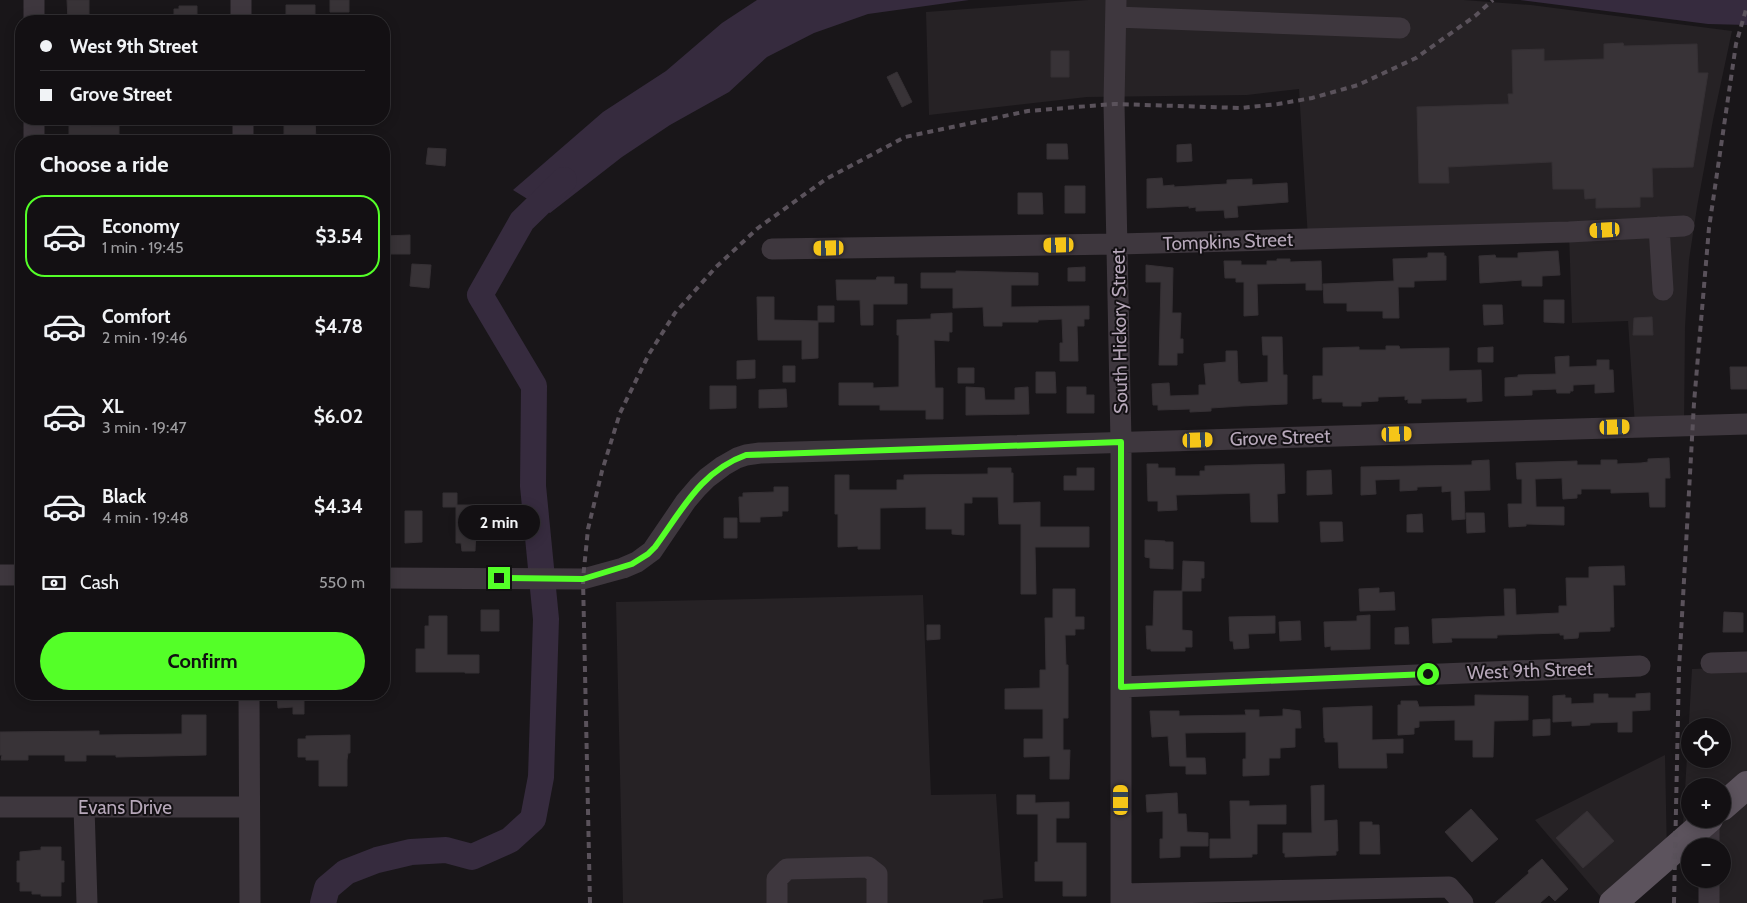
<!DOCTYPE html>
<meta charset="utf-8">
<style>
:root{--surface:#131013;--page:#201e21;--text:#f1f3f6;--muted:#9d9da0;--line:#323033;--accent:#54ff28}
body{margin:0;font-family:Cabin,sans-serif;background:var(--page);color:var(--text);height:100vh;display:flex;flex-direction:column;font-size:19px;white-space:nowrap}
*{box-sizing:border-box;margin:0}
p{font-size:16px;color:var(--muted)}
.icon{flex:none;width:28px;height:28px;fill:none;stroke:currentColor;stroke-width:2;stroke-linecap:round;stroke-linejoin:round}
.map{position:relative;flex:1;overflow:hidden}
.panel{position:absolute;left:15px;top:135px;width:375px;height:565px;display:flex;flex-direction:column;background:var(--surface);border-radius:20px;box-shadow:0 2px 12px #0003,0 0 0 1px var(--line)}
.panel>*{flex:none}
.hud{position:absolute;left:15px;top:15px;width:375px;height:110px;border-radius:20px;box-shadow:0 2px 12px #0003,0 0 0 1px var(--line);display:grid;align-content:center;height:110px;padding:0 25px;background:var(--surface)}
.tools{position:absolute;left:1681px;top:718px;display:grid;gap:10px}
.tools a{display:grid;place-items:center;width:50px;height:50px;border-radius:50%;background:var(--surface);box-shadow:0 2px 12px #0003,0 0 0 1px var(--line);font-size:25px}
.end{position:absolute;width:22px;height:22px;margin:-11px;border:6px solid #54ff28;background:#111;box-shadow:0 0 0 2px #111}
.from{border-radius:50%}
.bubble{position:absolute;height:35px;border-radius:18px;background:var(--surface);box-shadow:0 2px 12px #0003,0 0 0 1px var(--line);font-size:16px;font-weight:800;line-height:35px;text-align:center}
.car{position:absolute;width:15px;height:30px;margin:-15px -8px;border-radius:6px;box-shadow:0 0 4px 1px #0007;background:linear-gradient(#f5c518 24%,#345 0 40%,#f5c518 0 76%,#345 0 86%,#f5c518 0)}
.hud b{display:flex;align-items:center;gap:18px;height:48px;font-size:19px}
.hud b+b{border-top:1px solid var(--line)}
.hud i{width:12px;height:12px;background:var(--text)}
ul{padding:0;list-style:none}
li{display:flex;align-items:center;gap:15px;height:82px;margin:0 10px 8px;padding:0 15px;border:2px solid transparent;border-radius:20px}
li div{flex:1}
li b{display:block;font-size:19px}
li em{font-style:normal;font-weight:800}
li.active{border-color:var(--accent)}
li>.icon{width:45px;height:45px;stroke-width:1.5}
h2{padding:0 25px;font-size:22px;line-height:60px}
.pay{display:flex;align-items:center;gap:12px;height:55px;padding:0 25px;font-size:19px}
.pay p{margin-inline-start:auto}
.primary-button{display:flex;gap:10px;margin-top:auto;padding:10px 25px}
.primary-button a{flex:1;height:58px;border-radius:30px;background:var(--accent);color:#111;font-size:20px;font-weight:800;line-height:58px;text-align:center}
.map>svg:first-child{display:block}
</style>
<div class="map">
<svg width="1747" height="903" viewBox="0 0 1747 903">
<rect width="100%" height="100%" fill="#191619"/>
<!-- built -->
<path fill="#262225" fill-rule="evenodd" d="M1088,0H1464L1531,5L1732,31L1713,120L1697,207L1689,260L1685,327L1684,426H1635L1628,321L1572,323L1569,232L1308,239L1299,89L1247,95L1087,97L929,115L926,12Z
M923,595L931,795L996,794L1003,898L983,900V903H623L616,602Z
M1747,667V903H1709V879H1722V846L1682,843L1692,669ZM1690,726H1722V759H1690ZM1690,786H1722V819H1690Z
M1665,755L1667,856L1606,903L1535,820Z"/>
<!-- water -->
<path fill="#362b3e" d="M757,0H969L868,14L814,33L767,57L729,92L670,125L622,157L550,213L513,190L603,112L666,71L722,23Z
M1520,0H1747V25L1708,24Z"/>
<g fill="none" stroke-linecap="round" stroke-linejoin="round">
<!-- river -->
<path stroke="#362b3e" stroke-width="26" d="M323,903L327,888L346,872L377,860L411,852L446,850L472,857L510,840L533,819L541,777L546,619L533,486L534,386L480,295L522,221L564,180"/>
</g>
<!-- building -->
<path fill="#383337" stroke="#353034" d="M67,0H89V21H68Z
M330,0H349V12H330Z
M286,5H315V21H286Z
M179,6H197V19H196V21H174V9H179Z
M1623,43L1624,46L1697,44L1698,73H1708L1693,167L1652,168L1653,197H1640V207L1596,208V198L1585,199L1584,189H1553L1552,162L1448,167L1449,183H1419L1417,107L1509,104L1508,94H1513L1512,50L1544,49V61L1604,59V44Z
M1051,51H1069V77H1051Z
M897,72L912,102L902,107L887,77Z
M69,119H91V126H119V141H69Z
M284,119H315L316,141H284Z
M1047,144H1067L1068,159H1047Z
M1191,144L1192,161L1177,162V145Z
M428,148L446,149L445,166L426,164Z
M1162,178L1163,186L1174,185V187L1227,184V180L1252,179V185L1287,183L1288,202L1237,206L1238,217L1225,218L1224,210L1196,211V207L1189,208V206L1147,208V179Z
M1065,186H1085V213H1065Z
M1018,193H1042L1043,214H1018Z
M410,235V254H384V236Z
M1558,251L1560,275L1542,276V286H1522V280L1480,283L1479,256L1495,255L1496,258H1518V253Z
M1428,253H1444V256H1446V280L1414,281V287H1398L1399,318H1383V311H1347V303H1324L1323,284L1394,281L1393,259L1426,258L1428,257Z
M1277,259H1290V262L1321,261L1322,290H1306V283L1257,284L1258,315L1244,316V282H1236V278H1225L1224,261H1241V265H1267V261H1277Z
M412,264L431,265L429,288L410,286Z
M1146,265L1173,268L1172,313H1181L1180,339H1183V353H1177V365H1159L1161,282H1146Z
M1085,267V281H1068V268Z
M956,271L1038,273V285H1011V307L1089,306V319H1084V326H1077L1078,361H1060V343H1063L1062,319L1038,320V322H1002V326H984L983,307L953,308V288H921V273H956Z
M877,277H894V284H907V304H873V325H861L860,300H837L836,280H876Z
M757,297H774V320L818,321V358L802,359V340H758Z
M1544,300H1564V323L1544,322Z
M1483,305H1502L1503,324L1484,325Z
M818,306H834V322H818Z
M952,313V332H949V341L934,340L935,388H943V419H926V410H880V405H839V383H873V388L899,387V335H897V320L931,319V314Z
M1652,317L1653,335H1633L1634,318Z
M1262,337H1282L1283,375H1287V404L1242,406L1211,408V411L1190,412V409L1158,410V405H1153L1152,384L1169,383L1170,396L1199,395V385H1206L1204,364L1226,362V351H1237L1238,382H1240V384L1268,382V355H1263Z
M1386,346H1399L1400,349L1449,348V371L1481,370L1482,401L1467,402V398L1423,399H1421V403H1408V399L1405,400V396L1378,397V401L1361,402V406H1343V402H1322V398L1313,399V376H1323V348L1359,347V350H1386Z
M1493,347V362H1478V348Z
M1569,356V367L1597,366V360H1609V370H1613L1614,392L1595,393V384L1573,385V391H1570V393H1557L1556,389L1532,390V395L1505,396V378L1518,377V375L1556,374L1555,357Z
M755,360V378L737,379V361Z
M783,366H795V382H783Z
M1730,367H1747V389H1731Z
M958,368H974V383H958Z
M1036,372H1055L1056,393H1036Z
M710,386H736V408L710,409Z
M966,387L984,388L985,400H1015V388L1028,387L1029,414L966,415Z
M1067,387H1086V395H1094V413H1067Z
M786,389L787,407L759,408V390Z
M1669,458L1670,478H1665V507H1650L1649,492L1611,493V489H1581V494H1577V498L1563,499L1562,478L1535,479L1536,507H1564V525L1526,524V526L1509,527L1508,504H1522V479H1517L1516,463L1577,461V465H1601V460H1617V464L1641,463L1648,462V459Z
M1489,460L1490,490L1464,491L1465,519L1452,520L1451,491L1442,492V486L1417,487V490L1400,491V479L1375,480L1376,494L1361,495V467L1472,465V461Z
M1147,464H1158V468H1175V476H1200V471H1205V466L1284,464L1285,493L1277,494L1278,522H1251L1250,493L1176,495L1177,510L1158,511V501H1148Z
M988,468H1011V473H1013V503L1040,502V527H1089V547H1035L1036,594H1021V524H999L998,497H972V503H964V535L952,534V529H926V507L880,508V549H858V546L838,547V514H835V475H849V490H897V480H904V475L988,474Z
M1077,468H1094V490H1064V476H1077Z
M1331,470L1332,494L1307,495V471Z
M774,487H788V511H782V516L760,517V522H740L739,497H743V493L774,492Z
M443,493H457V505H489V528L476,529L475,551H462L461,543H456V507H443Z
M405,511H422V542L405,543Z
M1466,513H1484L1485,532L1467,533Z
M1422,514L1423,532H1407V515Z
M724,518H737V538H724Z
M1320,522H1342L1343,541L1321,542Z
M1145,540L1165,541V542H1173V569L1150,568V558L1145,557Z
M1183,561L1204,562V578H1201V591H1182Z
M1624,566L1625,585H1613L1614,627H1610V631L1579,632L1578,638L1564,639V635H1560V633L1497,635V638H1451L1452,642L1433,643L1432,619L1505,616L1504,589H1515L1516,615L1559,613V606H1567L1566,578H1589V567Z
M1379,588V593L1394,592L1395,610L1360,611L1359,589Z
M1053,589H1075V617H1084V629H1075V635H1065L1066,665H1068V718H1063V750H1070L1069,779H1050V756L1024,757V739H1043V709H1005V689L1040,688V670H1046L1045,618H1053Z
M1154,591H1182V630L1192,631V647H1185V651H1151V649H1147L1146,626H1153Z
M481,610H499V631H481Z
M1724,612L1743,613V632H1723Z
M1370,615V649L1331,650V646L1325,647L1324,622L1357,621V616Z
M429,616H447V655H479V673H465V672H416V649H425V626H429Z
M1275,616V633L1248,634L1249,648L1234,649L1233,641H1230L1229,617Z
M1300,621L1301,640L1280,641L1279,622Z
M927,625H940V639L927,640Z
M1408,627L1409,644H1395V628Z
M1650,693V710L1632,711V732H1618V722L1590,723V725L1572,726V721L1553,722V696L1565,695V698H1571V704L1594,703V694H1608V698H1636V694Z
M277,694H304V714H293V707L278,708Z
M1475,695L1528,696V720L1494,721L1493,757H1473V740H1455V720L1419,721V727L1414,728V734L1398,735V705H1401V701H1417L1419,707L1475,706Z
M1372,706V740L1403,739V753H1386L1387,768H1339L1338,742H1325V738H1324L1323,708Z
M1283,709L1300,711L1301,728H1295V747L1280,748V758H1269V775L1243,776V759H1246V732L1185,733L1186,758H1205L1206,774H1186V766H1170L1168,736L1152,737L1150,711H1179V716L1246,715L1245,710H1259V717L1283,716Z
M182,715H206V755L116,757V755H86V761H65V755H28V760H1L2,755H0V732L99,731V735L182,734Z
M1550,719V735L1533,736V720Z
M350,735V753H348L347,760V786H319V760H306V757H298V739H306V736Z
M1324,785V821L1337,820L1338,851H1336V855L1285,857V853H1283V833H1312L1311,786Z
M1177,793L1178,814H1186L1187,832L1208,833V846H1180V857L1160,858V839H1163V811L1147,812L1146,795Z
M1017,795H1035V803L1069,802V818H1056V843H1086V896H1063V881H1035V862H1038V814H1017Z
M1230,801H1249V806L1286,805V824H1257V854H1252V857L1210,858V839H1231Z
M1471,809L1498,839L1472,862L1445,832Z
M1587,811L1614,841L1583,868L1556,838Z
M1360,822H1372V825H1379L1380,854H1360Z
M41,847H61V861H64V882H61V896H41V894H32V891H20V882H17V861H20V852L41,850Z
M1542,859L1568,889L1555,901L1549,895L1540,903H1495L1529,873L1528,871Z"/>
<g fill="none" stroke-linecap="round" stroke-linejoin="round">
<!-- minor -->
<path stroke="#3e373e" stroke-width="21" d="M241,0V21
M1116,0L1114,104L1121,442V903
M1116,17L1400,28
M34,21V0
M243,119V141
M34,141V119
M1659,227L1663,290
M772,249L1118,244L1569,232L1684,226
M0,575H21
M384,578L583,579L623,568L637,562L652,551L686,501L698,487L707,478L723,466L737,458L746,455L760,453L1747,424
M1711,663L1747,662
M1121,687L1640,666
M249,694L250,903
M0,807H249
M84,807L87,903
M1709,846V819
M1121,894L1449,887L1463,903
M777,903V879L787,869L868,867L877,874V903
M1709,903V879"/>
<!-- major -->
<path stroke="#5c535d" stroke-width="28" d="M1722,807L1747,785
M1613,903L1709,819"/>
<!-- rail -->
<path stroke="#5a525b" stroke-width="4" stroke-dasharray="6 5" stroke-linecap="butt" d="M590,903L583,579L588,529L602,471L620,413L649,354L675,313L716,267L758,228L826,179L905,137L1028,111L1114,104L1241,108L1278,104L1312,98L1358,85L1416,58L1475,16L1493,0
M1674,903L1679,669L1694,403L1709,228L1736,44L1747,6"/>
</g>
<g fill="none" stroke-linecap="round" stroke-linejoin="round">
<!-- route -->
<path stroke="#54ff28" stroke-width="6" d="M499,578L583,579L632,564L648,554L655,547C682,510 701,471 746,455L1121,442V687L1428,674"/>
</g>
<g text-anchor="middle" stroke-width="4" stroke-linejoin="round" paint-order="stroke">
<!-- street labels -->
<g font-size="19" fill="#b7a8ba" stroke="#141114">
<text transform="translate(1228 241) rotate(-2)" y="7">Tompkins Street</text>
<text transform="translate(1119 331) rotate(-91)" y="7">South Hickory Street</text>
<text transform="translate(1280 437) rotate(-2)" y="7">Grove Street</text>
<text transform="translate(1530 670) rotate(-2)" y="7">West 9th Street</text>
<text x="125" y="814">Evans Drive</text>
</g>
</g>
</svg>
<div class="tools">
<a><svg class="icon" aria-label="locate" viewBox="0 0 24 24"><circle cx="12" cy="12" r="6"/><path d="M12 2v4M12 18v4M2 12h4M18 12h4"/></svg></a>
<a>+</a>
<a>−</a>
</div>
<i class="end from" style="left:1428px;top:674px"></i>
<i class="end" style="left:499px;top:578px"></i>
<div class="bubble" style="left:458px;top:505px;width:82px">2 min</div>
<i class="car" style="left:1605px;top:230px;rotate:267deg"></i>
<i class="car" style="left:1059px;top:245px;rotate:269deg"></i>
<i class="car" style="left:829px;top:248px;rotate:269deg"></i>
<i class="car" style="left:1615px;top:427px;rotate:88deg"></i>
<i class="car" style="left:1397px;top:434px;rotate:88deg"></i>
<i class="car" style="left:1198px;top:440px;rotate:88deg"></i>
<i class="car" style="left:1121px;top:800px;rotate:0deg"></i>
<div class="hud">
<b><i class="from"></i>West 9th Street</b>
<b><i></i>Grove Street</b>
</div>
<section class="panel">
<h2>Choose a ride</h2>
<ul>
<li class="active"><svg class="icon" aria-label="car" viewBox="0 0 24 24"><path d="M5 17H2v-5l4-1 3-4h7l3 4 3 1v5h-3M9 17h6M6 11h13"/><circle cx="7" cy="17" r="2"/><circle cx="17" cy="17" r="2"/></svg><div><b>Economy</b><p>1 min · 19:45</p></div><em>$3.54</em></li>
<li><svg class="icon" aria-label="car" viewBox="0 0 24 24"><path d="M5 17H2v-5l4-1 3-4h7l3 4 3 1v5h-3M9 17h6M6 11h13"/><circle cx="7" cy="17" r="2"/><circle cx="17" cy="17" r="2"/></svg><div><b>Comfort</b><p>2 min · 19:46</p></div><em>$4.78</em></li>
<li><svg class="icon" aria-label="car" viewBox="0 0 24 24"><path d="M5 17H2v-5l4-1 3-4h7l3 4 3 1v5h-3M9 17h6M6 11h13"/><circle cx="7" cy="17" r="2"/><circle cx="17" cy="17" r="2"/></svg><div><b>XL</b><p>3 min · 19:47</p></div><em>$6.02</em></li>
<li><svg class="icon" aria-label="car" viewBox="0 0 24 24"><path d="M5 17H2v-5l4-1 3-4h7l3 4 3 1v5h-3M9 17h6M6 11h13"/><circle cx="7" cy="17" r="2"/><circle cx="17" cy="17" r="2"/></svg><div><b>Black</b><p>4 min · 19:48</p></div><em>$4.34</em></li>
</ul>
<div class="pay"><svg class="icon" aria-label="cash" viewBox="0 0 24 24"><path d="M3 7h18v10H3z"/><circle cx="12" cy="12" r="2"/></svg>Cash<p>550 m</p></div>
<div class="primary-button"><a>Confirm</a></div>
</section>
</div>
